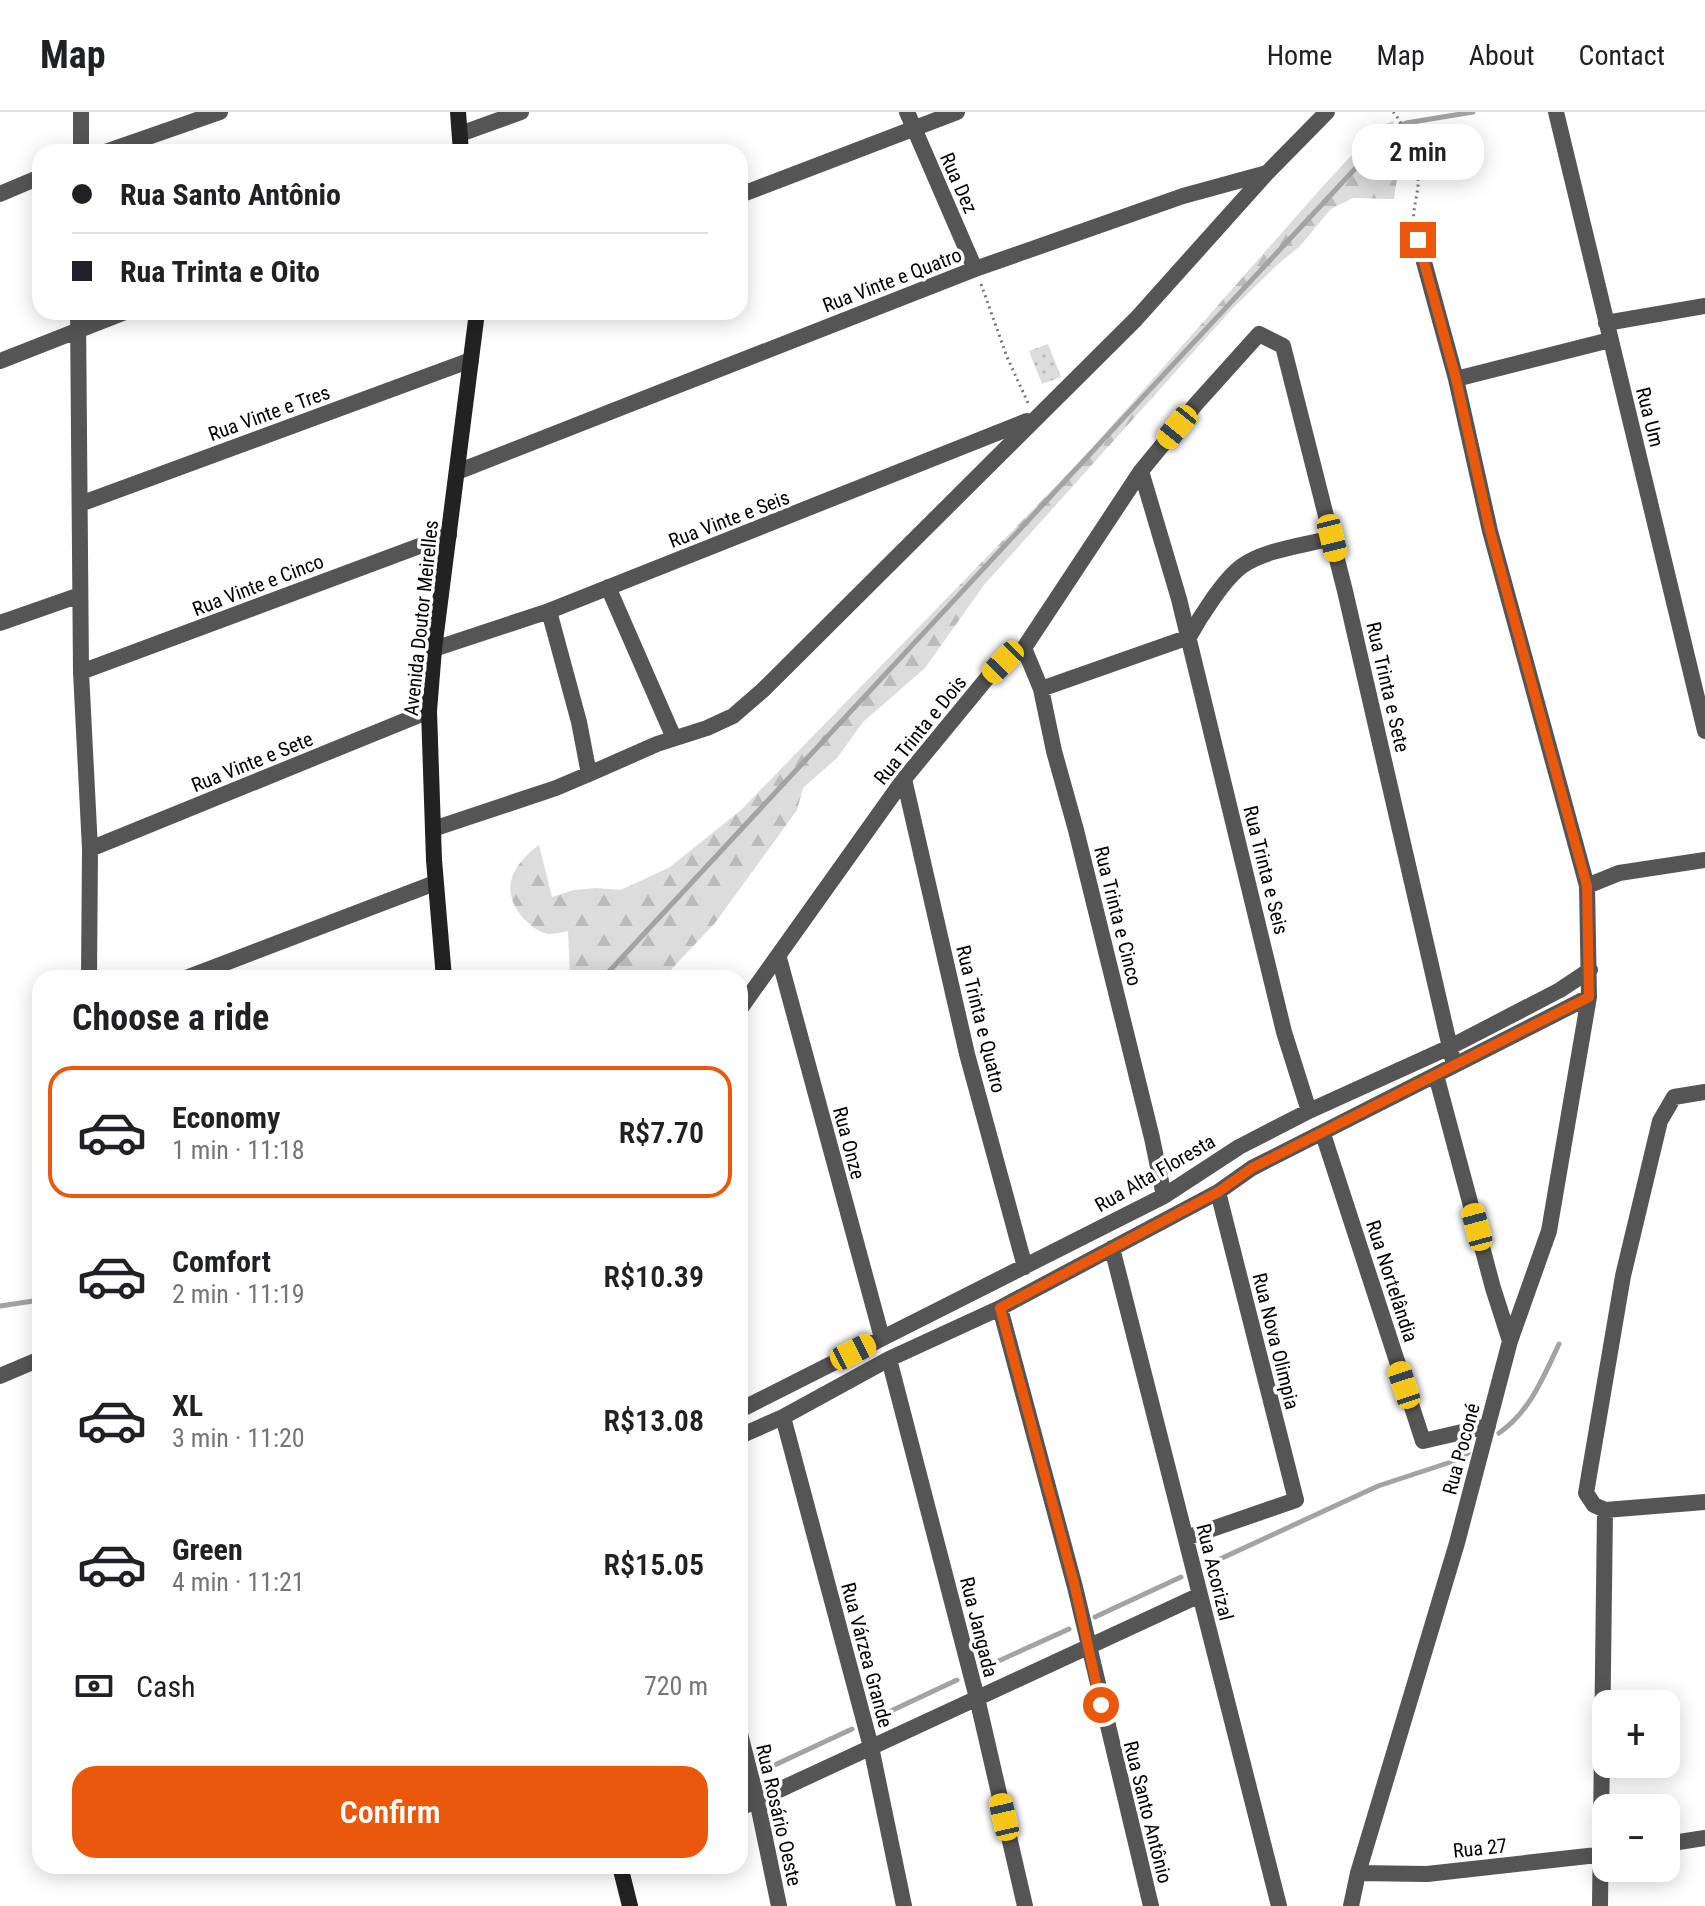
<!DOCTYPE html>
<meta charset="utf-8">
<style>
:root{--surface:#fff;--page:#f2f2f2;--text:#202124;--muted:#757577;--line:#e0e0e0;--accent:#ea580c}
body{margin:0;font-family:"Roboto Condensed",sans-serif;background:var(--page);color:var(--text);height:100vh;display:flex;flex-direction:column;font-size:30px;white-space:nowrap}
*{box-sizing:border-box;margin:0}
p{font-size:26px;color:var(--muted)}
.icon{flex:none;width:44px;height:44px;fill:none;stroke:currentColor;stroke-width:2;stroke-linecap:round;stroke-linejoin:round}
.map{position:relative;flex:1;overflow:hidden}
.details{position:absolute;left:32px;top:858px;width:716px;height:904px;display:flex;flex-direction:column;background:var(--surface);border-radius:24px;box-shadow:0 4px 20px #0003}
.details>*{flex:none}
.banner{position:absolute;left:32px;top:32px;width:716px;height:176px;border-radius:24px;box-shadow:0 4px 20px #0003;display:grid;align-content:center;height:176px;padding:0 40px;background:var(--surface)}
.controls{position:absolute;left:1592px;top:1578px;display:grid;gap:16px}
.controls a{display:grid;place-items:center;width:88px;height:88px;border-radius:16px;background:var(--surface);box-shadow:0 4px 20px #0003;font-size:40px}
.end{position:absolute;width:36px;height:36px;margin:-18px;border:10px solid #ea580c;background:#fff;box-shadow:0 0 0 4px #fff}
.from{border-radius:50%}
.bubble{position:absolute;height:56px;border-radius:24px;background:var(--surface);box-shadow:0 4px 20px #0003;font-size:26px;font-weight:600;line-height:56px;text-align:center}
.car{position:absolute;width:24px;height:48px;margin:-24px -12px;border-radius:10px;box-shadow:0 0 6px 2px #0007;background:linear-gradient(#f5c518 24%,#345 0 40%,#f5c518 0 76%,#345 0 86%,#f5c518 0)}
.banner b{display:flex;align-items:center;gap:28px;height:76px;font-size:30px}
.banner b+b{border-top:2px solid var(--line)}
.banner i{width:20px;height:20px;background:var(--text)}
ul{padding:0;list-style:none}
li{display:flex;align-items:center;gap:24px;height:132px;margin:0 16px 12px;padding:0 24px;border:4px solid transparent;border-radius:24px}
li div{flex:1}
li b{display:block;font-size:30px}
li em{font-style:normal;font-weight:600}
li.active{border-color:var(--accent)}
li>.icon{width:72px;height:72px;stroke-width:1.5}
h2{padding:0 40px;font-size:36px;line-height:96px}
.pay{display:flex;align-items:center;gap:20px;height:88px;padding:0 40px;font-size:30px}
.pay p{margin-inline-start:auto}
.primary-button{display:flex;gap:16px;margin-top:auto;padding:16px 40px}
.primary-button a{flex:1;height:92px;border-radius:24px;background:var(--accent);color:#fff;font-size:32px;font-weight:600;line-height:92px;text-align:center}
header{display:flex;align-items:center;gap:48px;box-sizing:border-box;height:112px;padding:0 40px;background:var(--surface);border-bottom:2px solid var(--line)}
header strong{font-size:38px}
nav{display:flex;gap:44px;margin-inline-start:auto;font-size:28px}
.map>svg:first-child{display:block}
</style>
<header>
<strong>Map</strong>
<nav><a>Home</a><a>Map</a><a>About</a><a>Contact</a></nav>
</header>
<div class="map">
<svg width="1705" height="1794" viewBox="0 0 1705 1794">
<defs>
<pattern id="forest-firs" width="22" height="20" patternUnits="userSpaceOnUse" patternTransform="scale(2)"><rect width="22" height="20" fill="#dcdcdc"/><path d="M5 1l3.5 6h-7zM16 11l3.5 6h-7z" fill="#bbb"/></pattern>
<pattern id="park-dots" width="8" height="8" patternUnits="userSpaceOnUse" patternTransform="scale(2)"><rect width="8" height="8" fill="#dcdcdc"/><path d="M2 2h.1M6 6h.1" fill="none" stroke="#bbb" stroke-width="1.8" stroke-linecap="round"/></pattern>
</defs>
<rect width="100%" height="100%" fill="#fff"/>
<!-- forest -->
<path fill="url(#forest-firs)" d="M1393,9L1402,31L1394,87L1353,86L1331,97L1300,134L1276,154L1232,197L984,473L925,556L863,610L837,646L803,676L797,698L715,811L663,866H570L568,819C562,820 555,822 549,822C539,821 530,813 523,806C499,778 512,753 539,733L552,785L574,778L596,776L621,778L670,755L741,698L1085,344L1323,74L1378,15Z"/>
<!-- park -->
<path fill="url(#park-dots)" d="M1048,232L1061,265L1042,272L1029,239Z"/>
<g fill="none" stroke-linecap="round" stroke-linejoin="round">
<!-- stream -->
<path stroke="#a3a3a3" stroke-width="5" d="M603,866L1392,17L1406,11L1473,0
M0,1194L40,1188
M1499,1321C1529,1301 1544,1264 1559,1232
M1207,1453L1378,1374L1457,1348L1468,1341
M1095,1505L1181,1465
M983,1556L1069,1517
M878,1605L957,1568
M764,1658L852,1617"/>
<!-- path -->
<path stroke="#777" stroke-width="3" stroke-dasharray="2 4" stroke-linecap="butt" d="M1393,0C1404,9 1420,58 1418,73C1417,87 1412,99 1414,113
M981,172L1007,245L1028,291"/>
<!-- street -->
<path stroke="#555" stroke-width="16" d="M907,0L975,157
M1556,0L1705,619
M460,22L521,0
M81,40V0
M105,40L220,0
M0,82L40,65
M740,83L957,0
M78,200L81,560L90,737L89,866
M1606,211L1705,194
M0,249L125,200
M1456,267L1610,228
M1141,359L1179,487L1284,920L1309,999
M457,360L975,157L1183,84L1267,61L1327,0
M80,392L471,248
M608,475L674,626
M0,511L80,483
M1024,536L1041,577L1054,639L1076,718L1152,1026L1164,1084
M434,537L549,499L1027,309
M81,560L449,423
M1041,577L1189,525C1200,505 1224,467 1242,454C1264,438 1305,433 1332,426
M589,662L657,632L707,616L733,604L763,578L1136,207L1266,62
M904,667L967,942L1025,1155
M433,717L556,676L589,662L579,610L549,499
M90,737L429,599
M1587,774L1619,761L1705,748
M779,846L882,1226
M186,866L435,771
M740,897L904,667L988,565L1003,550L1024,536L1141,359L1196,292L1259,222L1283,234L1345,479L1454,953
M1436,963L1493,1176L1510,1229
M1705,980L1674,985L1660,1009L1623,1164L1586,1381L1594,1393L1605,1398L1705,1390
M1323,1022L1423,1329L1488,1314
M1112,1136L1279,1794
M1000,1196L1075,1475L1151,1794
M889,1247L977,1586L1025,1794
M0,1264L40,1247
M740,1298L1164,1084L1239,1035L1309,999L1450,935L1560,878L1590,858
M783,1305L871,1635L904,1794
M740,1324L783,1305L889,1247L1000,1196L1218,1080L1252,1056L1589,885
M1186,1426L1296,1388L1218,1080
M740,1622L757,1688L779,1794
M740,1696L1200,1483
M1666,1732L1705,1726
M1358,1761L1427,1762L1606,1742
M1351,1794L1358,1761L1457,1431L1510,1229L1549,1119L1589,885L1587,774L1490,419L1456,267L1418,128
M1600,1794L1605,1398"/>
<!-- secondary -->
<path stroke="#222" stroke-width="16" d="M458,0L461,40
M444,866L434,748L429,599L434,537L477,200
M620,1754L630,1794"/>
</g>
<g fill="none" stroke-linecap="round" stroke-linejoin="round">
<!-- route -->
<path stroke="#ea580c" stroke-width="10" d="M1101,1593L1075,1475L1000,1196L1218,1080L1252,1056L1589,885L1587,774L1490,419L1456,267L1418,128"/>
</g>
<g text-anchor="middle" stroke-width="7" stroke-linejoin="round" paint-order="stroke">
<!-- street labels -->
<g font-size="20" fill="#000" stroke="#fff">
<text transform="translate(959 71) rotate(66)" y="7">Rua Dez</text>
<text transform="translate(892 168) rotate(-21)" y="7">Rua Vinte e Quatro</text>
<text transform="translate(269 301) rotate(-20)" y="7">Rua Vinte e Tres</text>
<text transform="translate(1650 305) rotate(76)" y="7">Rua Um</text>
<text transform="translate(729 407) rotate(-21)" y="7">Rua Vinte e Seis</text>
<text transform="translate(258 473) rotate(-21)" y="7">Rua Vinte e Cinco</text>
<text transform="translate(421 506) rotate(-84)" y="7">Avenida Doutor Meirelles</text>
<text transform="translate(1388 575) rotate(77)" y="7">Rua Trinta e Sete</text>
<text transform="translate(920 618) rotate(-51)" y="7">Rua Trinta e Dois</text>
<text transform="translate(252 650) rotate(-22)" y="7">Rua Vinte e Sete</text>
<text transform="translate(1266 758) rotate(76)" y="7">Rua Trinta e Seis</text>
<text transform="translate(1118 804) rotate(76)" y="7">Rua Trinta e Cinco</text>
<text transform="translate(981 907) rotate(76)" y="7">Rua Trinta e Quatro</text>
<text transform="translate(849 1031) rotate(75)" y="7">Rua Onze</text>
<text transform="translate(1155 1061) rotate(-30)" y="7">Rua Alta Floresta</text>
<text transform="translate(1392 1169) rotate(72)" y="7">Rua Nortelândia</text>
<text transform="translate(1276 1229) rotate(76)" y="7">Rua Nova Olimpia</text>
<text transform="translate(1461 1337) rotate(-75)" y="7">Rua Poconé</text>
<text transform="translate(1215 1460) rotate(76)" y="7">Rua Acorizal</text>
<text transform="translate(979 1515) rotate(76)" y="7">Rua Jangada</text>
<text transform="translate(867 1543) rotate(75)" y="7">Rua Várzea Grande</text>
<text transform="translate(1148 1700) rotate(76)" y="7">Rua Santo Antônio</text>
<text transform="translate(779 1703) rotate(77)" y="7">Rua Rosário Oeste</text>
<text transform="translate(1480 1736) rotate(-6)" y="7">Rua 27</text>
</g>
</g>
</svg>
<div class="controls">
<a>+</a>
<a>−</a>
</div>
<i class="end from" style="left:1101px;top:1593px"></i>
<i class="end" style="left:1418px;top:128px"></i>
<div class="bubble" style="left:1352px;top:12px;width:132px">2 min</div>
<i class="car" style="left:1177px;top:315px;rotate:219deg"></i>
<i class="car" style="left:1332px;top:426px;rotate:166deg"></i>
<i class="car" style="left:1003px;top:550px;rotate:224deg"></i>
<i class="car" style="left:1477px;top:1115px;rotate:345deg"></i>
<i class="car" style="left:853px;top:1240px;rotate:63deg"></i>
<i class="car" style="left:1404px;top:1273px;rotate:342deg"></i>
<i class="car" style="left:1004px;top:1705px;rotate:347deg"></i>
<div class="banner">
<b><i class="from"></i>Rua Santo Antônio</b>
<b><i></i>Rua Trinta e Oito</b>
</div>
<section class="details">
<h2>Choose a ride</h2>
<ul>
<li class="active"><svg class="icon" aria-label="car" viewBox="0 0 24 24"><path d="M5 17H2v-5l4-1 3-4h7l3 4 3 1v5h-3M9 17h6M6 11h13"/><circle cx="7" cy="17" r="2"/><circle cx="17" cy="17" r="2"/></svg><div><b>Economy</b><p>1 min · 11:18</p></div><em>R$7.70</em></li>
<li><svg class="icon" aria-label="car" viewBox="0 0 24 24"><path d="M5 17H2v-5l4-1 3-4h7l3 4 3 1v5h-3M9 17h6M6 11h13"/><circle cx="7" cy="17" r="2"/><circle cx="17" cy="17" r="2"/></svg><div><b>Comfort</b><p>2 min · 11:19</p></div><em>R$10.39</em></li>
<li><svg class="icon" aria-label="car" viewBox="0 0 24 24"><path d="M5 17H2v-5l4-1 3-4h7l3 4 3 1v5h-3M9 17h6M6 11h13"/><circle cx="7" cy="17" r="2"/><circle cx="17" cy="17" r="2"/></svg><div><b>XL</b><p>3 min · 11:20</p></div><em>R$13.08</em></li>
<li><svg class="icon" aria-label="car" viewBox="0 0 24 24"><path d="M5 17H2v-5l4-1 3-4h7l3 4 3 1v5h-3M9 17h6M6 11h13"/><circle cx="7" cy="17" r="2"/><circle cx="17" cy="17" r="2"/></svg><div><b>Green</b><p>4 min · 11:21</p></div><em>R$15.05</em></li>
</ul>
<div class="pay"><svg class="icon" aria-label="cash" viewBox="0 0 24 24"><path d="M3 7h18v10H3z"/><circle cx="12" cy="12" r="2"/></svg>Cash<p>720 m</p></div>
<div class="primary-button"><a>Confirm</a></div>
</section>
</div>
